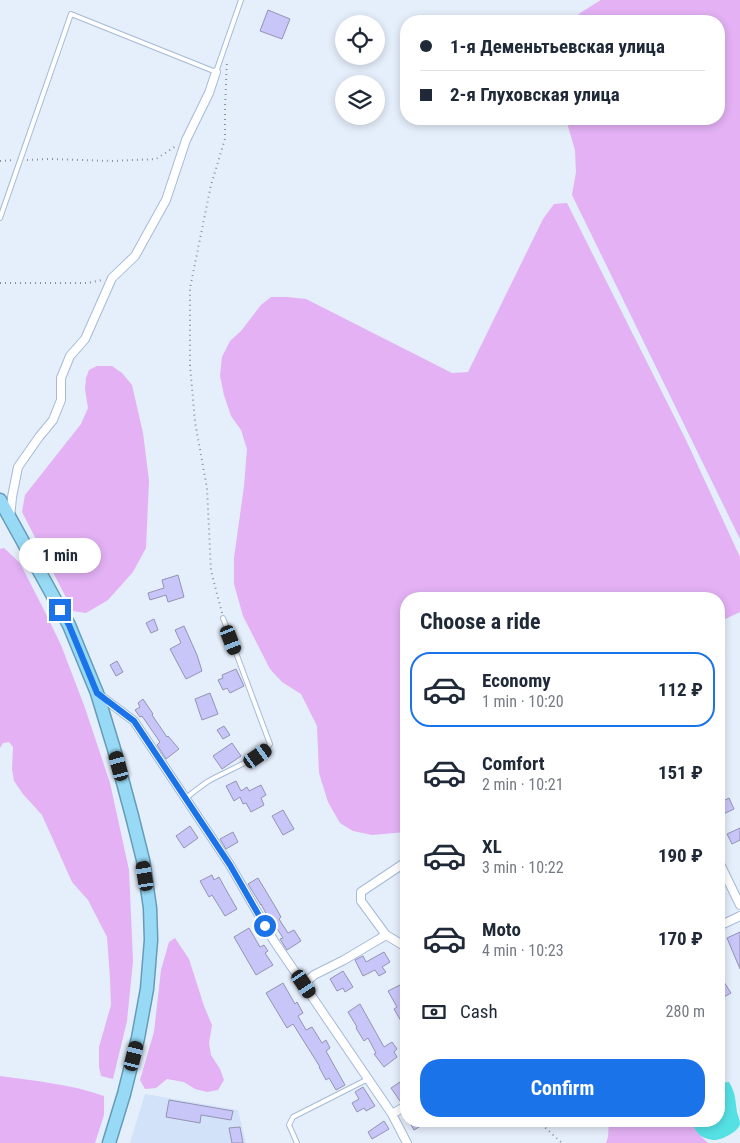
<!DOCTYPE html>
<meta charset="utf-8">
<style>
:root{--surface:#fff;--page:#f2f2f3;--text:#1f2937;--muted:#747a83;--line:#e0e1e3;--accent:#1a73e8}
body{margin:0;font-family:"Roboto Condensed",sans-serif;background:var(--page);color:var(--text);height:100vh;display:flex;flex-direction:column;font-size:19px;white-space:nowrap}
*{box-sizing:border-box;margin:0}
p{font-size:16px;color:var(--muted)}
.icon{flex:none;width:28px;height:28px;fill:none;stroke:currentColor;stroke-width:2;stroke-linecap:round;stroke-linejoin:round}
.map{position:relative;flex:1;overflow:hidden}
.drawer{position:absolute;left:400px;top:592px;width:325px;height:535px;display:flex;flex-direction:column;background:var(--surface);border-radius:20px;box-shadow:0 2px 8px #0003}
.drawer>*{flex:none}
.banner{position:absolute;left:400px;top:15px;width:325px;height:110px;border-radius:20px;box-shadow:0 2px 8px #0003;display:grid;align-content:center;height:110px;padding:0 20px;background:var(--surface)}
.controls{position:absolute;left:335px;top:15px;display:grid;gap:10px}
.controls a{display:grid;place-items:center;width:50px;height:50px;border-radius:50%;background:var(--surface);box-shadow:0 2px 8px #0003;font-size:25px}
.end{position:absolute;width:22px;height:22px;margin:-11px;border:6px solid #1a73e8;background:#fff;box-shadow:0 0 0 2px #fff}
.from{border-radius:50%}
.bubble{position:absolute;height:35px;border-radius:18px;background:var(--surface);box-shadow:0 2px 8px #0003;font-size:16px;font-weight:700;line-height:35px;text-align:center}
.car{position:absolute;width:15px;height:30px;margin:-15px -8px;border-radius:6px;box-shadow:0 0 4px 1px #0007;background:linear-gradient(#222 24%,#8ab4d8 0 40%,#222 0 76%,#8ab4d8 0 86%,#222 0)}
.banner b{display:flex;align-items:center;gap:18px;height:48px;font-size:19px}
.banner b+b{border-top:1px solid var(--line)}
.banner i{width:12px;height:12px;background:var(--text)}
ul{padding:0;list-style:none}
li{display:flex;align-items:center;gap:15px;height:75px;margin:0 10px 8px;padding:0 10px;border:2px solid transparent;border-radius:20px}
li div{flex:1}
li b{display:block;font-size:19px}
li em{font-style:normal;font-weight:700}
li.current{border-color:var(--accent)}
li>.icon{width:45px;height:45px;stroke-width:1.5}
h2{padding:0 20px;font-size:22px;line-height:60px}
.pay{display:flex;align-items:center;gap:12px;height:55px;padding:0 20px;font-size:19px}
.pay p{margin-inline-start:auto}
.action{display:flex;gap:10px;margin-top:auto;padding:10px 20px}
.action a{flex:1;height:58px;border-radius:20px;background:var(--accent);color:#fff;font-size:20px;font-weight:700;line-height:58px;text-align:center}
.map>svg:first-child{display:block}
</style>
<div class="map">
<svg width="740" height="1143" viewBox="0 0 740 1143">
<rect width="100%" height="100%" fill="#e5eefb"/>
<!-- built -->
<path fill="#d2e2f8" d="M145,1094L238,1110L246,1143H130Z"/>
<!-- green -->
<path fill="#e3b1f4" d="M601,0H740V539L572,195L576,172L575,150L567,123L564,119H719V21H571L580,13Z
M567,203L686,440L740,557V612L719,622V599H406V832L372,835L353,831L340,823L328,802L319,773L317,726L301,694L282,682L270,669L243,616L234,584V558L244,486L247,449L241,430L231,416L224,395L220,376L222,357L230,341L241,331L261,305L271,297H287L306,299L452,373L468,372L543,219L554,204Z
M97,366H112L122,373L132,385L143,433L149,481L146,548L133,572L108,600L86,613L73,611L22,512L25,495L81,424L88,408L85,389L86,378L89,370Z
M4,548L20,563L44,610L61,645L85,708L110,783L129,870L133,961L127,1021L113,1079L101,1076L99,1067V1047L111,1005L110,978L107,937L88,900L72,882L42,815L23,794L14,781L12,769L13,747L9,742L3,743L0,748V549Z
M175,938L189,959L204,1006L212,1025L209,1043L211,1055L220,1069L224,1080L218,1090L207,1092L195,1089L184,1082L167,1079L156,1088L145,1089L140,1080L154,1032L161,970L169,942Z
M0,1076C34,1081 71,1084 104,1096V1115L95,1143H0Z
M609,1121H690C695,1130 701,1136 708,1143H606L608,1137Z"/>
<!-- water -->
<path fill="#55e1e4" d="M729,1082C736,1094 735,1099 737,1112C738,1116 740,1120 740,1124C738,1132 722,1140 714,1140C711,1140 705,1138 703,1137C696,1133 694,1127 690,1121H719V1083Z"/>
<!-- building -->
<path fill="#c8c5f8" stroke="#9593b4" d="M268,10L290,19L282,39L260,31Z
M178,575L184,597L168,602L166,595L150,600L148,593L164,588L162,580Z
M154,619L158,630L151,633L146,623Z
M184,626L197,655L202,671L186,679L170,649L181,643L175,630Z
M117,661L123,672L116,676L110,665Z
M236,669L244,686L230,693L227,688L223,690L218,680L223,678L222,675Z
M210,693L218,714L202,720L195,699Z
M143,699L153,714L152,715L167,737L168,736L179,749L166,759L157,745L160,742L142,716L140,717L135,710L140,707L138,703Z
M224,726L230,735L223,739L217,730Z
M232,743L241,756L222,769L213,756Z
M236,781L241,791L247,787L249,791L261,785L266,795L261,798L264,805L251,812L246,803L243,804L240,797L234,801L226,786Z
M729,798L734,809L719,816V803Z
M283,810L294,829L283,835L272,816Z
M190,826L198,838L184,848L176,836Z
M740,828V840L732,844L727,834Z
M233,832L238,842L226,849L220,839Z
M212,875L214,880L219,877L225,888L237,909L225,916L212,895L209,897L200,881Z
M258,878L276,908L281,917L279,919L288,933L294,930L301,941L287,950L280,939L283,938L273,922L271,923L261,904V905L248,884Z
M249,928L260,947L264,945L268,951L265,953L273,965L256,975L234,937Z
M740,932V969L727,938Z
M384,952L390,962L382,967L386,972L379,976L375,970L363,976L355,960L363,956L366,962Z
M343,971L353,987L345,992L343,988L337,991L330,979Z
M724,982L731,993L722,998L719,992V985Z
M283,983L295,1004L297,1002L303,1013L298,1016L306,1030L312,1027L322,1043L326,1040L330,1048L326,1051L345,1085L336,1090L329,1078L326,1080L319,1067H320L293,1024L287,1028L266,993Z
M400,985L403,990L406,989V1018L401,1021L394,1009L397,1007L388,991Z
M360,1004L384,1047L392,1042L397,1049L394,1052L397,1057L384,1067L374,1054L376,1053L368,1038L364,1041L356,1028L357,1027L348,1012Z
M406,1078V1097L400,1101L391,1088Z
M363,1087L375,1106L366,1111L364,1108L357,1112L352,1103L359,1099L355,1092Z
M169,1100L233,1111L231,1120L201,1115L200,1123L166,1117Z
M384,1121L389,1129L372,1139L368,1132Z
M409,1121H429L414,1130Z
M240,1127L243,1143H232L229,1128Z"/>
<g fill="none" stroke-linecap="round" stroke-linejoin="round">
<defs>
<path id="service" d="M0,218L71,14L216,72L241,0
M185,799C192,793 200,787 207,782C223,772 262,758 270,744L223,618
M297,1143L289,1125L293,1117L368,1079"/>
<path id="minor" d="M10,518L12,497L18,467L39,437L53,420L61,400V378L70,356L85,339L112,278L135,256L166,200L186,140L209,93L216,72
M98,694L134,721L230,865L274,941L392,1114L407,1143
M719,862L740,905
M719,926L740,916
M386,935L361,901V892L406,862
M304,984L314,975L344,960L386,935L406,947
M392,1114L406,1106"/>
<path id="trunk" d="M0,500L69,625L97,693L114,749L132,816L143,860L150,908L151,940L147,989L138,1038L124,1094L109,1143"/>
</defs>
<!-- service casing -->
<use href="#service" stroke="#a5bad8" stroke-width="6"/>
<!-- minor casing -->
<use href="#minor" stroke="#a5bad8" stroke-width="10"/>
<!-- trunk casing -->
<use href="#trunk" stroke="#649cb7" stroke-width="15"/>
<!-- path -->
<path stroke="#88919d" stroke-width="2" stroke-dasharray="1 4" stroke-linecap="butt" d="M27,160L49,159L113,161L156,159L176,146
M0,161L14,160
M0,283H87L102,280
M222,613L211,571L207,488L195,422L190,365V288L211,185L225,139V106L227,60
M538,1121L562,1143"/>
<!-- service -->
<use href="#service" stroke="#fff" stroke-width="4"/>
<!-- minor -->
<use href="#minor" stroke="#fff" stroke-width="8"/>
<!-- trunk -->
<use href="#trunk" stroke="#98daf6" stroke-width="12"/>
</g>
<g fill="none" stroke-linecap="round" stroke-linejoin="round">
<!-- route -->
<path stroke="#1a73e8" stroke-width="6" d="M60,610L69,625L97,693L134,721L230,865L265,926"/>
</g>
</svg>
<div class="controls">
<a><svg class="icon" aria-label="locate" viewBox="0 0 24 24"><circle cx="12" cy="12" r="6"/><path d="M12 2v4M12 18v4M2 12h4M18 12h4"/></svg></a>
<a><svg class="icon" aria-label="layers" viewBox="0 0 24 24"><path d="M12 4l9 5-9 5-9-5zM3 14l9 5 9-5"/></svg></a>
</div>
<i class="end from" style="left:265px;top:926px"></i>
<i class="end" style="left:60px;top:610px"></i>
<div class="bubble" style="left:19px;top:538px;width:82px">1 min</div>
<i class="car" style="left:231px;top:640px;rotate:159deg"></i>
<i class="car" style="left:258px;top:756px;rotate:55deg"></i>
<i class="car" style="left:119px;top:766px;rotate:345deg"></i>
<i class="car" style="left:145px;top:876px;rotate:351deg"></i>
<i class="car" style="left:304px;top:984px;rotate:146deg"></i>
<i class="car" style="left:134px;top:1056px;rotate:14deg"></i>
<div class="banner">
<b><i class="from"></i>1-я Деменьтьевская улица</b>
<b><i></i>2-я Глуховская улица</b>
</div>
<section class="drawer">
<h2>Choose a ride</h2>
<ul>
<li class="current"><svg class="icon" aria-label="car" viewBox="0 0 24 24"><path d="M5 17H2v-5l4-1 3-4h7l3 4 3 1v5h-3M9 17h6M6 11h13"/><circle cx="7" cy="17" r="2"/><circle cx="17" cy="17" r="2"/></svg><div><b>Economy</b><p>1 min · 10:20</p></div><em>112 ₽</em></li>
<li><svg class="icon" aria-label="car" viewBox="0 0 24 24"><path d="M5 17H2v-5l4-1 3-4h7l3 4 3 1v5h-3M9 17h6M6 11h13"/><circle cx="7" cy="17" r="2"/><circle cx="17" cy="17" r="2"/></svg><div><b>Comfort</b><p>2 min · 10:21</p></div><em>151 ₽</em></li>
<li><svg class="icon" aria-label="car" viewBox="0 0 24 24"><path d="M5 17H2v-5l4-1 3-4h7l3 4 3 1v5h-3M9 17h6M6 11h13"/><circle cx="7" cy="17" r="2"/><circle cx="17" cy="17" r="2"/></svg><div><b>XL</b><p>3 min · 10:22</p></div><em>190 ₽</em></li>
<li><svg class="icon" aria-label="car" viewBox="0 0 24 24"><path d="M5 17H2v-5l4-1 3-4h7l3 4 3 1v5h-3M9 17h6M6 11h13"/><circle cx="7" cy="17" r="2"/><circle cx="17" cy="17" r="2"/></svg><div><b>Moto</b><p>4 min · 10:23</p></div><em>170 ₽</em></li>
</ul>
<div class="pay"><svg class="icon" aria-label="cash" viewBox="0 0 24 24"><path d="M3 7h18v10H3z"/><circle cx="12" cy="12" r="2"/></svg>Cash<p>280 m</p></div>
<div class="action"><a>Confirm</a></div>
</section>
</div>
